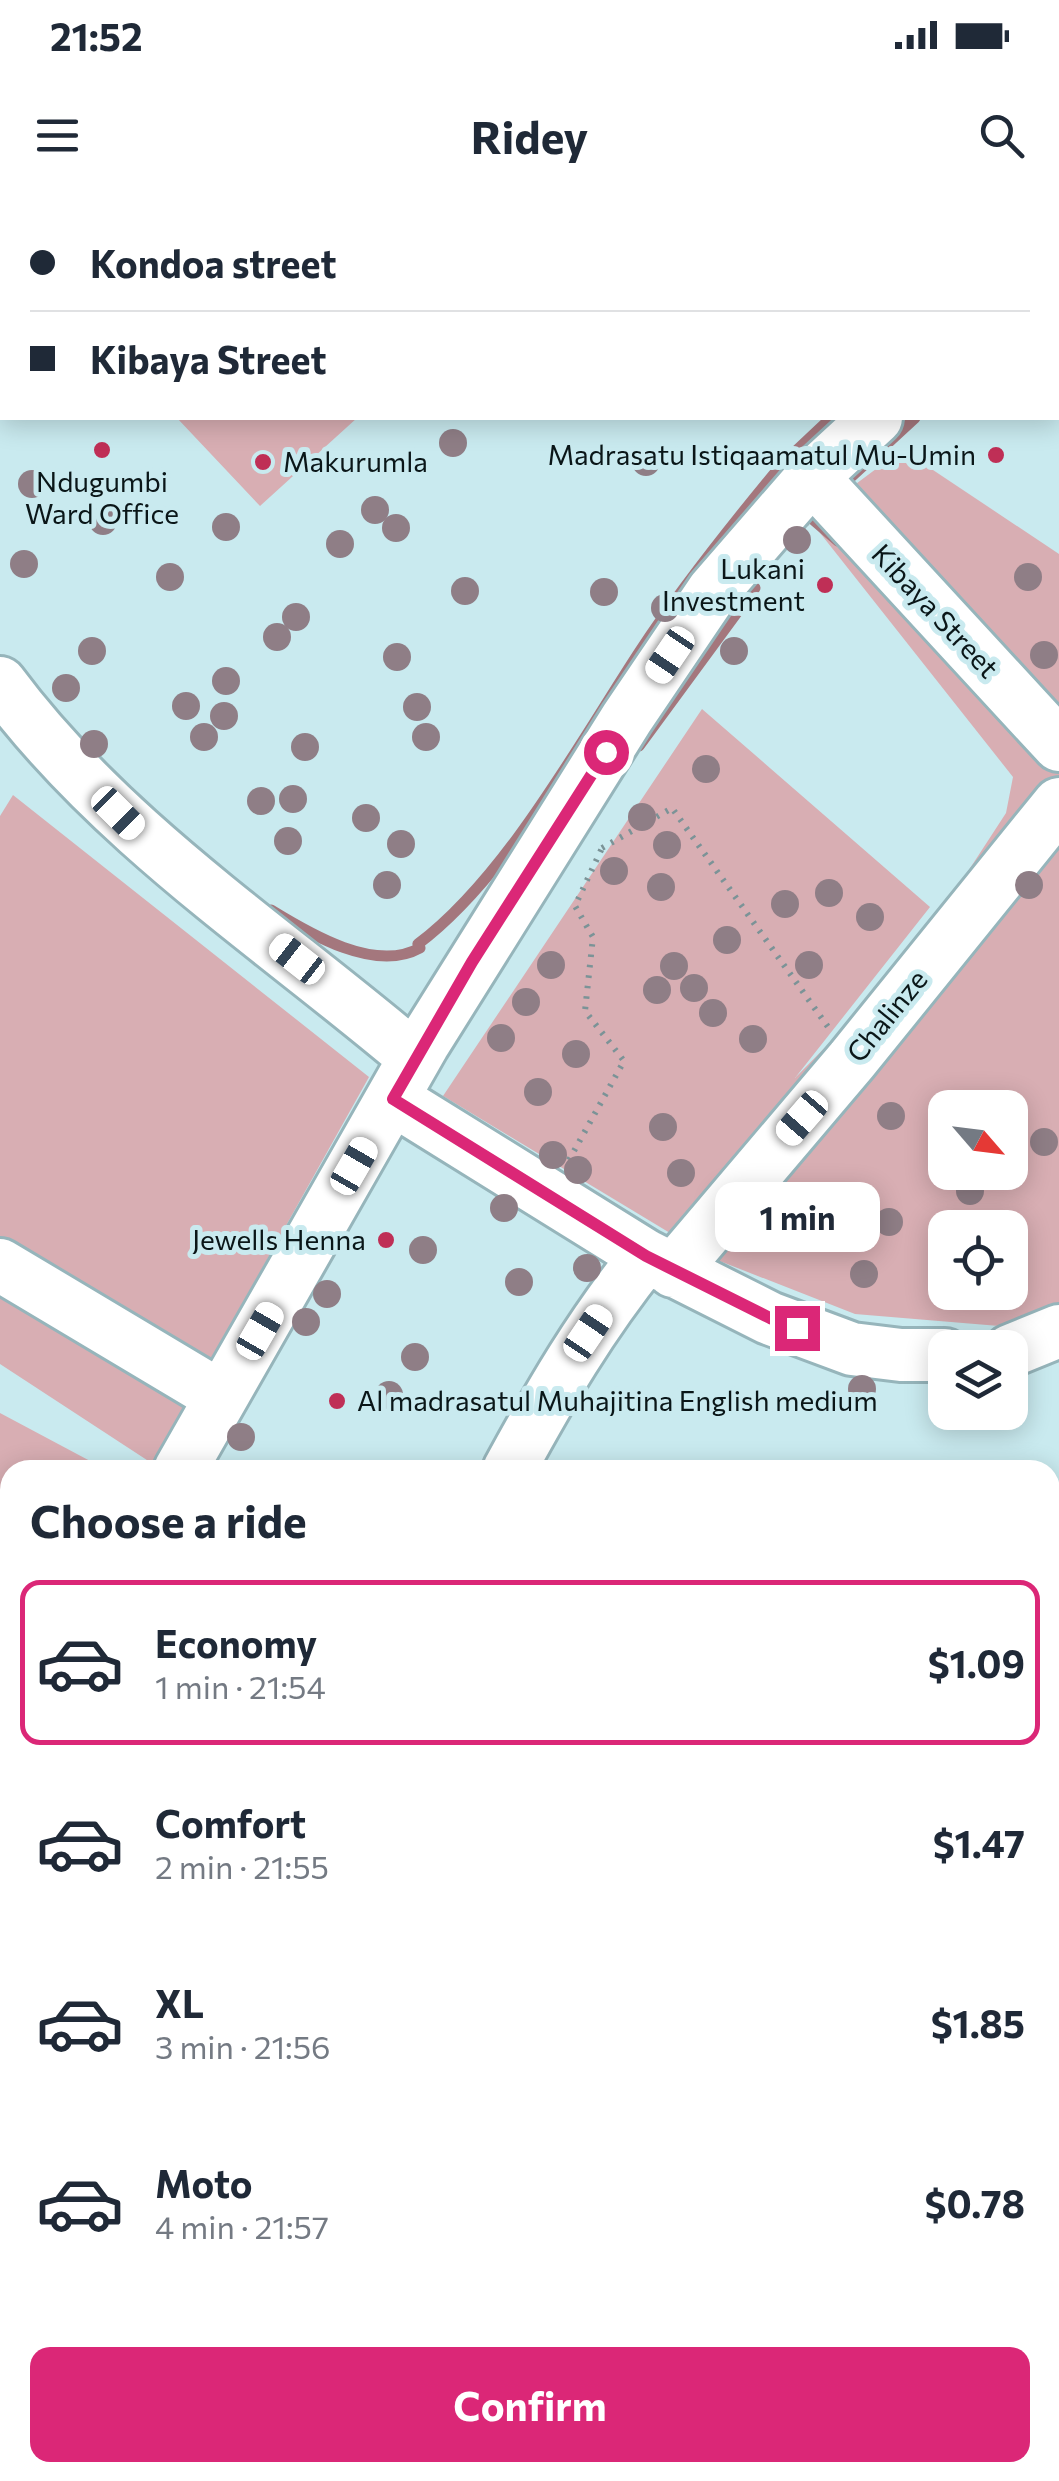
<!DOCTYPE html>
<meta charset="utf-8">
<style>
:root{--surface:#fff;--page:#f2f2f3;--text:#1f2937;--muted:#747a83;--line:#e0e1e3;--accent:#db2777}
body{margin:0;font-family:Commissioner,sans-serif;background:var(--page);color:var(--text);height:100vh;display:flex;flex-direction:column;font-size:38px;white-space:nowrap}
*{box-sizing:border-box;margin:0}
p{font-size:32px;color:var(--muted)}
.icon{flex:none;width:55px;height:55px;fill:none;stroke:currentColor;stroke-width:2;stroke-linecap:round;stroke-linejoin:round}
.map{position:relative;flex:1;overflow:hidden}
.details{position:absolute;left:0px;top:1260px;width:1060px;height:1022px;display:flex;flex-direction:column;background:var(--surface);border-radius:30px 30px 0 0;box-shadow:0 5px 25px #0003}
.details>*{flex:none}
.guide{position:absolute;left:0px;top:0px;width:1060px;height:220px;box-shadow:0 5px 25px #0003;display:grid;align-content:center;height:220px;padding:0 30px;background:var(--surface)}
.needle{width:65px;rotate:118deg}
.tools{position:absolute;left:928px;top:890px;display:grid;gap:20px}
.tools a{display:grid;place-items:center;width:100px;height:100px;border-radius:20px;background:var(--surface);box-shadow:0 5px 25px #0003;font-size:50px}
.end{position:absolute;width:45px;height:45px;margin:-22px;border:12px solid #db2777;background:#fff;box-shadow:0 0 0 5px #fff}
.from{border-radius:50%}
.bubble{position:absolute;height:70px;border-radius:20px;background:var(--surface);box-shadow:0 5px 25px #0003;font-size:32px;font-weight:700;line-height:70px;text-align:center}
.car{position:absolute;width:30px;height:60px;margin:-30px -15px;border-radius:12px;box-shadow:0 0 8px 2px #0007;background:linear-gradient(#fff 24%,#345 0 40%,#fff 0 76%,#345 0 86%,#fff 0)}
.guide b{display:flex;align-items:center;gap:35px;height:95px;font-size:38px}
.guide b+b{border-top:2px solid var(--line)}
.guide i{width:25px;height:25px;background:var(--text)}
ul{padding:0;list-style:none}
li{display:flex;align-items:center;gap:30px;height:165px;margin:0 20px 15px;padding:0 10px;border:5px solid transparent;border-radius:20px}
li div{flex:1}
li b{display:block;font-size:38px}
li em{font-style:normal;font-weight:700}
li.selected{border-color:var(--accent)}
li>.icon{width:90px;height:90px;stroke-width:1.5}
h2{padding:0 30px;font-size:45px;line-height:120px}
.primary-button{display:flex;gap:20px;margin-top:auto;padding:20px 30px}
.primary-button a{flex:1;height:115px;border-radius:20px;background:var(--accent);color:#fff;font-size:40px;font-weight:700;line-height:115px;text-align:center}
.status{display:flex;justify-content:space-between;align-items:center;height:70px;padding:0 50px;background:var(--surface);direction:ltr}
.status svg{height:28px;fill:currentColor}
header{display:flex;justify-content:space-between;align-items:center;height:130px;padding:0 30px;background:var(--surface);font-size:45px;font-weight:700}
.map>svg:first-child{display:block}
</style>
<div class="status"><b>21:52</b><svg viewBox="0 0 49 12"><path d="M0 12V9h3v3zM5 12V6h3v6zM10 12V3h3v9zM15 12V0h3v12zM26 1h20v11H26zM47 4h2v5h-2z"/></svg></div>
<header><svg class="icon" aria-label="menu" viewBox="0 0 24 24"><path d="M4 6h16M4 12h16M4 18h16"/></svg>Ridey<svg class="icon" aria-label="search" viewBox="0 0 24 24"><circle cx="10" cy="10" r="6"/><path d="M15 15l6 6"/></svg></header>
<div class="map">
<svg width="1059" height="2281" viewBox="0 0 1059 2281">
<rect width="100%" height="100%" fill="#c9eaef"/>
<!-- green -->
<path fill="#d8aeb3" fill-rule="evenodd" d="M63,0H597L60,2Z
M177,218H357L260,306Z
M892,257L921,262L1059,354V1113L1011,1127L855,1114L717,1060L676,1026L670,1033L443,896L702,509L930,707L795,878L909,762L1006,613L1013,577L809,319ZM945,908H1010V972H945ZM945,1028H1010V1092H945Z
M13,595L369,877L153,1264L0,1164V616Z
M0,1213L107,1270H10V1520L5,1528L0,1526Z"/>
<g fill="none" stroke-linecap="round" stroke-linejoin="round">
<!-- stream -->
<path stroke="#a4777d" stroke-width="11" d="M1058,10L1059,9
M1058,78L1059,77
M797,250L831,218
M850,278L915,218
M804,322L809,316L838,341
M639,546L755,388
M271,710C310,734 375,773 420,748L418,744C506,678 579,544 640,451C682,387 730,327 779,268"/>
<defs>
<path id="minor" d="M962,0L964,2
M1058,50L1059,48
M812,277L1059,545
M0,483C111,633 274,738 415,858
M393,899L646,1056L769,1118L852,1149L901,1155H945
M0,1065L221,1197
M673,1071L852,860L1059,604
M1010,1151L1059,1131
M180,1270L423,844L627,518L713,391L812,277L876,218
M509,1270C552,1191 590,1126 646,1056
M1050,1478L1059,1480
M0,1489L10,1494
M0,1579L10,1561
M1050,1587L1059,1553
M0,1763L10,1769
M1050,2096L1059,2098
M0,2244L10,2212
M638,2272L665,2281
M504,2281L506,2272"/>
</defs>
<!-- minor casing -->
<use href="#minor" stroke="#96b5bb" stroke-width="58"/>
<!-- path -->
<path stroke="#7b9397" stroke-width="6" stroke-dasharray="2.5 8" stroke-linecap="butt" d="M602,648L672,608L828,827
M569,960L624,861L585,811L593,737L575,706L602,648L598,644"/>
<!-- minor -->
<use href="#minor" stroke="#fff" stroke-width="52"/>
</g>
<!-- trees -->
<g fill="#8f7e86">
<circle cx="453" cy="243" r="14"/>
<circle cx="646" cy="262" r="14"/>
<circle cx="32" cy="284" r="14"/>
<circle cx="375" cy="310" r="14"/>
<circle cx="103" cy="321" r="14"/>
<circle cx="226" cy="327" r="14"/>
<circle cx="396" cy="328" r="14"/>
<circle cx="797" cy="340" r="14"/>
<circle cx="340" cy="344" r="14"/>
<circle cx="24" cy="364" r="14"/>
<circle cx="170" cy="377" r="14"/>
<circle cx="1028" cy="377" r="14"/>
<circle cx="465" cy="391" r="14"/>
<circle cx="604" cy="392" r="14"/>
<circle cx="665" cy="408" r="14"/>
<circle cx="296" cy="417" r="14"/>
<circle cx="277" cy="437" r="14"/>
<circle cx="92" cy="451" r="14"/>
<circle cx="734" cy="451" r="14"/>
<circle cx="1044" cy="455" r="14"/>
<circle cx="397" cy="457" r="14"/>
<circle cx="226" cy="481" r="14"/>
<circle cx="66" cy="488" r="14"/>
<circle cx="186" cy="506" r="14"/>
<circle cx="417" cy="507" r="14"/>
<circle cx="224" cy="516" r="14"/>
<circle cx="204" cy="537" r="14"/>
<circle cx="426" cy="537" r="14"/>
<circle cx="94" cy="544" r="14"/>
<circle cx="305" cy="547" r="14"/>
<circle cx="706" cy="569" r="14"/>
<circle cx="293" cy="599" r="14"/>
<circle cx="261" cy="601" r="14"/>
<circle cx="642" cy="617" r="14"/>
<circle cx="366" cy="618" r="14"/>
<circle cx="288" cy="641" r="14"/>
<circle cx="401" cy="644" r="14"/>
<circle cx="667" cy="645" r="14"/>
<circle cx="614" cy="671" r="14"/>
<circle cx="387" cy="685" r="14"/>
<circle cx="1029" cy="685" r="14"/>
<circle cx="661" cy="687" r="14"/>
<circle cx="829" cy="693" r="14"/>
<circle cx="785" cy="704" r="14"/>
<circle cx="870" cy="717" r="14"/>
<circle cx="727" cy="740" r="14"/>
<circle cx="551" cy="765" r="14"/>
<circle cx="809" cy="765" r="14"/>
<circle cx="674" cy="766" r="14"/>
<circle cx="694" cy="788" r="14"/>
<circle cx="657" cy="790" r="14"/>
<circle cx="526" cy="802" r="14"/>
<circle cx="713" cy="813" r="14"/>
<circle cx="501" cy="838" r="14"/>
<circle cx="753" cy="839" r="14"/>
<circle cx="576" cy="854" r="14"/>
<circle cx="538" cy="892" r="14"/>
<circle cx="891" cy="916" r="14"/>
<circle cx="663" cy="927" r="14"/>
<circle cx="1044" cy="942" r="14"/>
<circle cx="553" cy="955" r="14"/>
<circle cx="578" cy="970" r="14"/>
<circle cx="681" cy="973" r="14"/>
<circle cx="970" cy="991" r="14"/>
<circle cx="504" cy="1008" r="14"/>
<circle cx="889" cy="1022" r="14"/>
<circle cx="423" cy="1050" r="14"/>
<circle cx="587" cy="1068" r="14"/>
<circle cx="864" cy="1074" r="14"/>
<circle cx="519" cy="1082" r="14"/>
<circle cx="327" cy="1094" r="14"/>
<circle cx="306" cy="1122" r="14"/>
<circle cx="415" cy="1157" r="14"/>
<circle cx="862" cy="1189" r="14"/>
<circle cx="389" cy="1195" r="14"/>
<circle cx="241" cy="1237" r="14"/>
</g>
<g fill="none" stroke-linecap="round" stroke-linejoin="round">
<!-- route -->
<path stroke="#db2777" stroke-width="12" d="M606,552L472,762L393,899L646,1056L770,1118L797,1128"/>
</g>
<!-- markers -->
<g fill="#bf2f56" stroke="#c9eaef" stroke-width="4">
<circle cx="102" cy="250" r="10"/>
<circle cx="996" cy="255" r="10"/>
<circle cx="263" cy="262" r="10"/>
<circle cx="825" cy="385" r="10"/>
<circle cx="386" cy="1040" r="10"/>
<circle cx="337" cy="1201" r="10"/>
</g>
<g text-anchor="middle" stroke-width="10" stroke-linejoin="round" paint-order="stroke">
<!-- poi labels -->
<g font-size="28" fill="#0a1618" stroke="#c9eaef" text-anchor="end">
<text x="976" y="265">Madrasatu Istiqaamatul Mu-Umin</text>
<text x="283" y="272" text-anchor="start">Makurumla</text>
<text x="102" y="292" text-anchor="middle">Ndugumbi<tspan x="102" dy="32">Ward Office</tspan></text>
<text x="805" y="379">Lukani<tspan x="805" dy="32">Investment</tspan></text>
<text x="366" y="1050">Jewells Henna</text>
<text x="357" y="1211" text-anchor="start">Al madrasatul Muhajitina English medium</text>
</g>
<!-- street labels -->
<g font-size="28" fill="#0a1618" stroke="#c9eaef">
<text transform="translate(935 411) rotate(47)" y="10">Kibaya Street</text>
<text transform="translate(887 816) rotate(-51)" y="10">Chalinze</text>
</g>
</g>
</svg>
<div class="tools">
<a><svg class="needle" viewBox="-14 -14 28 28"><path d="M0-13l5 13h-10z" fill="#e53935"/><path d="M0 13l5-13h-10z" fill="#747a83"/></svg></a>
<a><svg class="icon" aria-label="locate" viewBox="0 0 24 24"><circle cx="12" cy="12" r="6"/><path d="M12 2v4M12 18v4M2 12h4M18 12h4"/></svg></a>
<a><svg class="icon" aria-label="layers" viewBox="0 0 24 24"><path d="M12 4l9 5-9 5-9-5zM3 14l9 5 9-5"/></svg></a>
</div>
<i class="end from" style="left:606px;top:552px"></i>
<i class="end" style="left:797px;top:1128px"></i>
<div class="bubble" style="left:715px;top:982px;width:165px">1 min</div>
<i class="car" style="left:670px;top:455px;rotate:214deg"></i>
<i class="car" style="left:118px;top:613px;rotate:135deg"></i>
<i class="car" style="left:297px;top:759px;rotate:308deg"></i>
<i class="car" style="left:802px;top:918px;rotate:221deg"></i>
<i class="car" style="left:354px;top:966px;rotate:30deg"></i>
<i class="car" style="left:260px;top:1131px;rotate:30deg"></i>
<i class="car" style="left:588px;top:1133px;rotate:34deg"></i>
<div class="guide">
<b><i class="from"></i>Kondoa street</b>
<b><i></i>Kibaya Street</b>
</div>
<section class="details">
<h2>Choose a ride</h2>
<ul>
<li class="selected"><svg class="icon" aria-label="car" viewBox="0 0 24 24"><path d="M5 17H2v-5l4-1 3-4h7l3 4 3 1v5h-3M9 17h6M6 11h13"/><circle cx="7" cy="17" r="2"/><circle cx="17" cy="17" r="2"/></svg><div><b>Economy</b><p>1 min · 21:54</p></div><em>$1.09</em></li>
<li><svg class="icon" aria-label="car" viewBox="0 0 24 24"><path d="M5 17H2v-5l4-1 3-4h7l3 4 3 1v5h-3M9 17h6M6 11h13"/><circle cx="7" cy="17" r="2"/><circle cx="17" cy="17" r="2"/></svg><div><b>Comfort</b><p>2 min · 21:55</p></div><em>$1.47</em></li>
<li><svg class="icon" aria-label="car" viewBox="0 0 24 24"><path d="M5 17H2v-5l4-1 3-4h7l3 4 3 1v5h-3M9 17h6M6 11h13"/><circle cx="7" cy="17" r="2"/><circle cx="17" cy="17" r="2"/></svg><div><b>XL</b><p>3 min · 21:56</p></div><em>$1.85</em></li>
<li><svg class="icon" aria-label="car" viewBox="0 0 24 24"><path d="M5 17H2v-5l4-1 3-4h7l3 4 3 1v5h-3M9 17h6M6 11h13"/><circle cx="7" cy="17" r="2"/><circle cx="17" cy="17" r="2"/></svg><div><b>Moto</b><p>4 min · 21:57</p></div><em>$0.78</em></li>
</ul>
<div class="primary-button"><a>Confirm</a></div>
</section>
</div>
